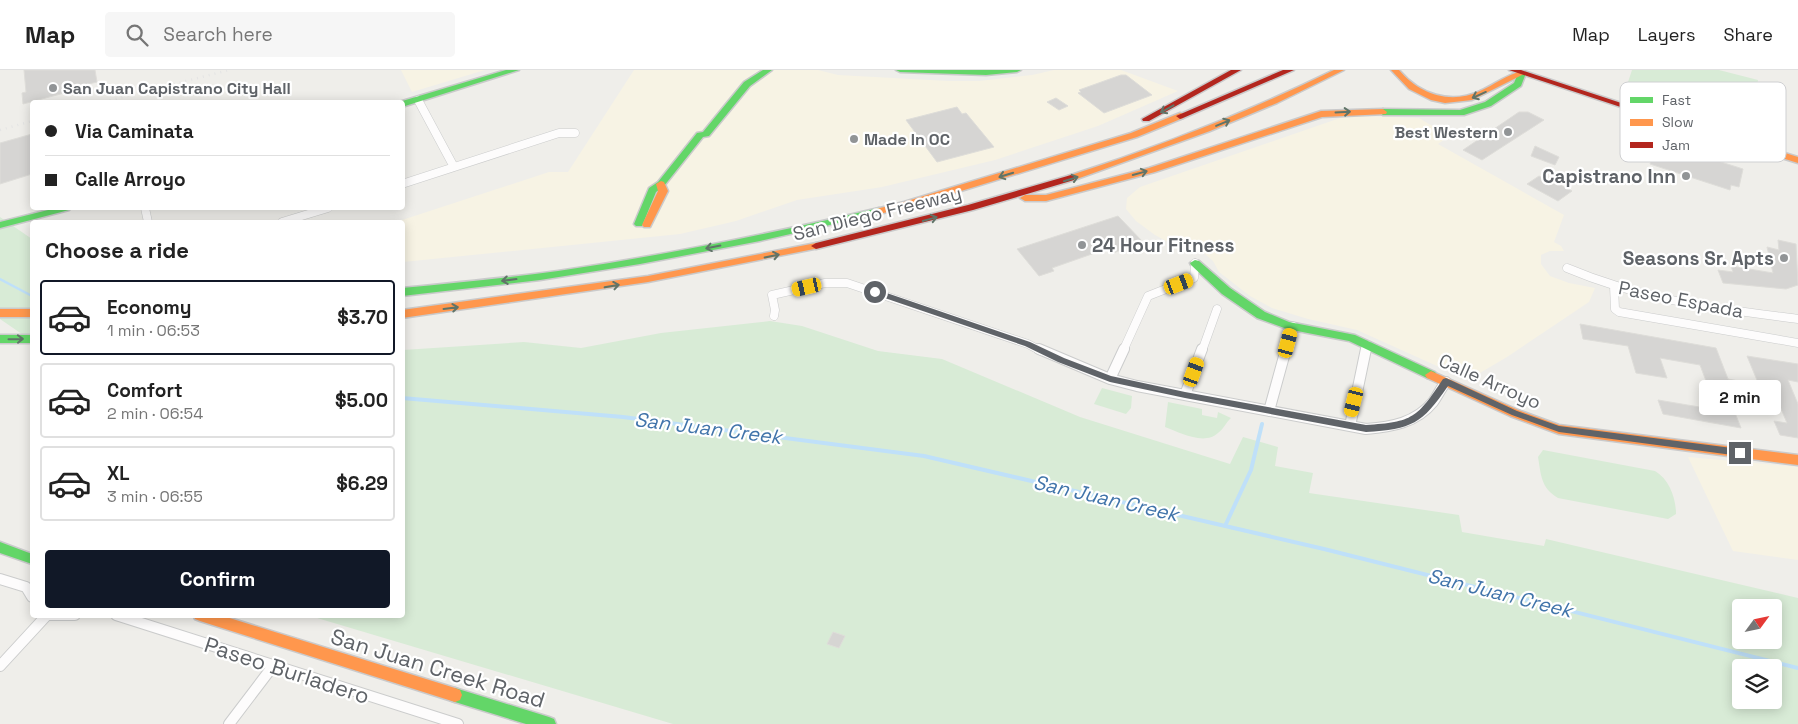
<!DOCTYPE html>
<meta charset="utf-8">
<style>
:root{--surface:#fff;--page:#f6f6f6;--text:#222;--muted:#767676;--line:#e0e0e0;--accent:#111827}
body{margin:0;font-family:"Space Grotesk",sans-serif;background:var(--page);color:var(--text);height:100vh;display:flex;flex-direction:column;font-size:19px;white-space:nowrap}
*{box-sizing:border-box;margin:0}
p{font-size:16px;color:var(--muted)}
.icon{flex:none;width:28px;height:28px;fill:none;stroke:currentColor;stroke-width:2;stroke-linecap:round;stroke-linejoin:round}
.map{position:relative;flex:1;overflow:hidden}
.details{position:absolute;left:30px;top:150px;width:375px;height:398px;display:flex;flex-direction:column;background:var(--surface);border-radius:5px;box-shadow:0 2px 12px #0003}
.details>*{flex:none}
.guide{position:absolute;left:30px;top:30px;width:375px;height:110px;border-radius:5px;box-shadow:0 2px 12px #0003;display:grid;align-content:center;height:110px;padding:0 15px;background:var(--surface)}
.needle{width:32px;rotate:57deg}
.buttons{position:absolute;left:1732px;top:529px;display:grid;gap:10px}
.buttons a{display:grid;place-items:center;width:50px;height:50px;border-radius:5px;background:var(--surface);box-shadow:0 2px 12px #0003;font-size:25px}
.end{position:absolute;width:22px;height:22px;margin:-11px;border:6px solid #5f6368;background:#fff;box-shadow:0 0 0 2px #fff}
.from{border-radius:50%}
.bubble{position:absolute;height:35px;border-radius:5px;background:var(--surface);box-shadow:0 2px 12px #0003;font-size:16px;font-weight:800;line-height:35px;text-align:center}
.car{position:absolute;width:15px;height:30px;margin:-15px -8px;border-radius:6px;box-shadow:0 0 4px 1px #0007;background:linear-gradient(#f5c518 24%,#345 0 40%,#f5c518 0 76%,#345 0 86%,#f5c518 0)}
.guide b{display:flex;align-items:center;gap:18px;height:48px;font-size:19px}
.guide b+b{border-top:1px solid var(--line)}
.guide i{width:12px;height:12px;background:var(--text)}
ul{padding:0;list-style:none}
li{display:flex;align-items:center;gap:15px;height:75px;margin:0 10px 8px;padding:0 5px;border:2px solid var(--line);border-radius:5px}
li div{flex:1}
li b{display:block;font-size:19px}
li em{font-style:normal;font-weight:800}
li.current{border-color:var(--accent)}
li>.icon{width:45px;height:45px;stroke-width:1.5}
h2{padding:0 15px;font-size:22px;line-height:60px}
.cta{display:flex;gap:10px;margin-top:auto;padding:10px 15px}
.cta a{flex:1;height:58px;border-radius:5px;background:var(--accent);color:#fff;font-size:20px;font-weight:800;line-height:58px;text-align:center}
header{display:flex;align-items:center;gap:30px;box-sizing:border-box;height:70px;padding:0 25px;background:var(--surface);border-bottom:1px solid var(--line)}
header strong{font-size:24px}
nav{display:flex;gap:28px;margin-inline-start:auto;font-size:18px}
.search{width:350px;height:45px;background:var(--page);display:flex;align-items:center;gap:12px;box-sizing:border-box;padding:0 18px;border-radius:5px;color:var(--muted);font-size:19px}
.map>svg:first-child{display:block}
</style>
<header>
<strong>Map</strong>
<div class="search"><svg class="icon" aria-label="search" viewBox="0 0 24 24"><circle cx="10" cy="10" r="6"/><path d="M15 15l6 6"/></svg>Search here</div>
<nav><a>Map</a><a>Layers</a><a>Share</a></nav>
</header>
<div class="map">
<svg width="1798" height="654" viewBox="0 0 1798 654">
<rect width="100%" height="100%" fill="#efeeea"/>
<!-- commercial -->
<path fill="#f7f3e4" d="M401,0H485L412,22Z
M634,0H818L838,5L948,11H979L1032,5L1054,0H1121L1178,21L1098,56L995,90L882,117L797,130L736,151L680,164L403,192L402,152H396L549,102H568Z
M1357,46L1419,48L1449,66L1438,74L1564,145L1554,172L1561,176L1564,181H1550L1541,185V194L1550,206L1569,213L1595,218L1589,232L1507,287L1468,310L1357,260L1308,249L1272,238L1250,226L1219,202L1213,191L1204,183L1181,179L1155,165L1136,151L1126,139L1127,128L1140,117L1343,47Z
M1688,387L1798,397V490L1733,481Z"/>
<!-- green -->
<path fill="#d8ebd6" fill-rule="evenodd" d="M1632,0H1719L1758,10L1752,49L1627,15Z
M0,147L32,169V271L0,249Z
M770,251L802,256L878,281L942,289L1080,347L1230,394L1243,367L1278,377L1275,396L1313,403L1309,423L1459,445L1462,462L1544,476L1546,469L1798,528V654H673L307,545H402L403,280L524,272L581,278L661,263ZM1741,538H1774V570H1741ZM1741,598H1774V630H1741Z
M1102,318L1132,326L1131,338L1126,344L1094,334Z
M1168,332L1202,339V345L1217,348L1218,342L1231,348C1226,352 1224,359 1218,363C1204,376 1179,362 1165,357Z
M1543,380L1655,401C1669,409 1676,428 1676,444L1668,449L1558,428C1541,418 1541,405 1538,387Z"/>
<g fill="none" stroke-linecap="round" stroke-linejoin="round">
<!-- stream-far1 -->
<path stroke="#bfe0f9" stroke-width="2.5" d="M0,209L32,226"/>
<!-- stream -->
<path stroke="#bfe0f9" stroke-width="4" d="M402,328L623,347L924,386L1324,479L1798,598
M1225,456L1251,400L1262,354"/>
</g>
<!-- building -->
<path fill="#d6d5d3" stroke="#deddd9" d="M24,0H95L97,12L68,19V22L23,34L22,23L26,22Z
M1121,5H1126L1152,25L1104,43L1078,23L1081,22L1079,20Z
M1056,28L1068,36L1059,40L1047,32Z
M957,37L962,44L966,43L994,77L937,92L906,50Z
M1519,42H1528L1544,50L1482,90L1463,80Z
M32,64V104L0,114V73Z
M1658,72L1743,99L1739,117L1731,115L1730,120L1650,94Z
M1535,76L1559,87L1555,95L1531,86Z
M1539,106L1551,112L1553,111L1572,121L1558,131L1527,114Z
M1118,146L1143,172L1113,183L1109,178L1052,198L1054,201L1039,206L1017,179Z
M1778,170L1796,174L1798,215L1786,219L1723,213L1718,200L1733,202L1731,196L1773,203L1767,177L1779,180Z
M1580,254L1716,278L1728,309L1759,315L1747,286L1798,294V312L1788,310L1798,334V368L1780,365L1774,351L1787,353L1779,334L1728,325L1741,358L1663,344L1658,330L1717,340L1700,295L1660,288L1667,308L1636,303L1628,276L1583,269Z
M833,562L845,566L839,578L827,574Z"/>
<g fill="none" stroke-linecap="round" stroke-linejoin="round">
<defs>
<path id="street-far1" d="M418,30L454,97
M402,114L559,63H575
M145,138L148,152
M282,152L328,138
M1567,198C1645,231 1715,238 1798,249
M1614,216L1615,239L1619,242L1798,273
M774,246L775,240L772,225L825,213H847L1028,274L1041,281
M1123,281L1148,226L1194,208L1195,193
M1202,281L1217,239
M1286,281L1293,256
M1366,281L1367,275"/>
<path id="street" d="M1039,279L1110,309L1137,316L1366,359C1391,357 1416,353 1433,332C1438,325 1441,318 1446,312
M1110,309L1124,279
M1185,325L1202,279
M1269,341L1286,279
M1350,356L1366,279
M0,509L26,517L32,527
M47,545H75
M116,545L458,654
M0,596L47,545
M229,654L273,596"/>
<path id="fast" d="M506,0H519L405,36H402V32H399Z
M763,0H772L750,16L709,66L703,67L664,116L656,122L642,156H636L634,154L649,118L658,112L697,63L703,62L744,12Z
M896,0H1021L1017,2L986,5L900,2Z
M1519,1L1526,3L1521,16L1491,36L1464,45H1383L1379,42L1383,39L1460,40L1485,32L1514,13Z
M56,138H71L69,140L0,158V152Z
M879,138L884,141L882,143L760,171L640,194L540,210L402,226V218C454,213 506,208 558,201C666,185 773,163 879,138Z
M1195,190L1199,191L1230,218L1265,242L1289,252L1355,265L1435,302L1437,305L1431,309L1427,308L1349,271L1287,259L1257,248L1222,224L1191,195L1190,193Z
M0,265H32V273H0Z
M0,472L32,484V494L0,483Z
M455,618L549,647L554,649L556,654H526L455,632L450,630L448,625L450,620Z"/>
<path id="slow" d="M1334,0H1344L1277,33L1210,61L1074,110H1068L1066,108L1068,106C1159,77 1248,42 1334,0Z
M1391,0H1399C1419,24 1450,35 1480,21C1494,15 1506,5 1522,1L1526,3L1472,30L1445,33L1431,30L1409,19Z
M1383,39L1387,42L1386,44L1322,47L1155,102L1046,131H1025L1020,128L1025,125H1046L1149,98L1321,41Z
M1180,43L1183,44V48L1137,67L909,137L879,144L874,141L876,139L904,132L1131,63Z
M1687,53L1798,87V93L1684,58V54Z
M661,111L664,112L668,121L650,157H644L642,155L658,121L656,114Z
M816,173L821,176L819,178L648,212L402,248V240L648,206Z
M0,239H32V247H0Z
M1431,301L1518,340L1559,355L1798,385V395L1559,364L1510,346L1427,308L1425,305Z
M193,545H220L455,618L460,620L462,625L460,630L455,632L200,551L195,549Z"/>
<path id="jam" d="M1231,0H1241L1149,51H1143L1142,49Z
M1283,0H1294L1183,48L1180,49L1176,46Z
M1509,0H1521L1691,56L1690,58H1684Z
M1071,105L1074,106V110L973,140L816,179L811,176L816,173L968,135Z"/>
</defs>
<!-- street-far1 casing -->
<use href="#street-far1" stroke="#cbcccc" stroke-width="9"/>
<!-- street casing -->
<use href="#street" stroke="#cbcccc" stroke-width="12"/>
<!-- fast casing -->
<use href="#fast" stroke="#cacacb" stroke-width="3"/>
<!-- slow casing -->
<use href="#slow" stroke="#cacacb" stroke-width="3"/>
<!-- jam casing -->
<use href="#jam" stroke="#cacacb" stroke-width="3"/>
<!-- street-far1 -->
<use href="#street-far1" stroke="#fdfcfc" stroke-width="8"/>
<!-- street -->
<use href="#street" stroke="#fdfcfc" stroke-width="10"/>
<!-- fast -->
<use href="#fast" fill="#63d668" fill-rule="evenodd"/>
<!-- slow -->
<use href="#slow" fill="#ff974d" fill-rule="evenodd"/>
<!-- jam -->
<use href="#jam" fill="#b3261e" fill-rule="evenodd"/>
<!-- rail -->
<path stroke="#e4e4e4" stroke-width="2.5" stroke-dasharray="1 5" stroke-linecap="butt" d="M104,32L229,0
M0,60L32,51"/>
</g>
<!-- one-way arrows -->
<defs><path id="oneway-shaft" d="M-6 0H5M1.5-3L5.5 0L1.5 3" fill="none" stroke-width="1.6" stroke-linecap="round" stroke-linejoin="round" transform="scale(1.25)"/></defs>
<g stroke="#607468">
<use href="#oneway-shaft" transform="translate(1479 25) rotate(156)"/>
<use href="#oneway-shaft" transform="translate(1167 39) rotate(151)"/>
<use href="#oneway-shaft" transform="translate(1343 42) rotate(-3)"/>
<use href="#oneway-shaft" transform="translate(1223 53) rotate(-23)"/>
<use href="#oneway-shaft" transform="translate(1140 103) rotate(-15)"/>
<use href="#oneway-shaft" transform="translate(1006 105) rotate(163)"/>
<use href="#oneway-shaft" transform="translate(1071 109) rotate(-17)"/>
<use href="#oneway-shaft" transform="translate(930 149) rotate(-15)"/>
<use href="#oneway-shaft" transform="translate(713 177) rotate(169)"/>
<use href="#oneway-shaft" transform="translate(772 186) rotate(-12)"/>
<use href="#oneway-shaft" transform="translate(509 210) rotate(173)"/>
<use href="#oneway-shaft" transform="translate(612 216) rotate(-10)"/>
<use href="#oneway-shaft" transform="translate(451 238) rotate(-7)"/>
<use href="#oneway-shaft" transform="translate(16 269) rotate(-1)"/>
</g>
<!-- route -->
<path fill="#5f6368" d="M873,220H878L1030,272L1064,288L1111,306L1185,322L1366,355C1413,352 1417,348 1443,309L1446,308L1517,341L1559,356L1740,379L1745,383L1740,386L1559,362L1512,345L1448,316C1422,354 1412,359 1366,362L1185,328L1110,312L1058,292L1025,276L873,224Z"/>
<!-- markers -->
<g fill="#919496" stroke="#fff" stroke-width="2">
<circle cx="53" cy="18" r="5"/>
<circle cx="1508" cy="62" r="5"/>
<circle cx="854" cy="69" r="5"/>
<circle cx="1686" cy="106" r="5"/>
<circle cx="1082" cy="175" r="5"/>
<circle cx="1784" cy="188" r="5"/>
</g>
<g text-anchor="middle" stroke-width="4.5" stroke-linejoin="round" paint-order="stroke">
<!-- far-poi labels -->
<g font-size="16" font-weight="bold" fill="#5f6368" stroke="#fff" text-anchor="start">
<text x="63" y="24">San Juan Capistrano City Hall</text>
<text x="1498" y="68" text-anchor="end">Best Western</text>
<text x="864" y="75">Made In OC</text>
</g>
<!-- poi labels -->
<g font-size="19" font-weight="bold" fill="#5f6368" stroke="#fff" text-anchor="end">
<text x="1676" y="113">Capistrano Inn</text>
<text x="1092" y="182" text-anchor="start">24 Hour Fitness</text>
<text x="1774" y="195">Seasons Sr. Apts</text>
</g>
<!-- street labels -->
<g font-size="19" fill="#5f6368" stroke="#fff">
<text transform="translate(877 143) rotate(-14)" y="7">San Diego Freeway</text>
<text transform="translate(1681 229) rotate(11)" y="7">Paseo Espada</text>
<text transform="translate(1490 311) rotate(24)" y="7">Calle Arroyo</text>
</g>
<!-- water labels -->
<g font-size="20" font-style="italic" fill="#4174aa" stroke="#fff">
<text transform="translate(708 358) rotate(7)" y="7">San Juan Creek</text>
<text transform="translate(1106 428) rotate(13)" y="7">San Juan Creek</text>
<text transform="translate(1500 523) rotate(14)" y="7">San Juan Creek</text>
</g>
<!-- near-street labels -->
<g font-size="22" fill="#5f6368" stroke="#fff">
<text transform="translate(438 598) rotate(17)" y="8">San Juan Creek Road</text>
<text transform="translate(287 600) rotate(18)" y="8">Paseo Burladero</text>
</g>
</g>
<!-- legend -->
<rect x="1620" y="12" width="166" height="80" rx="8" fill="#fff" stroke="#cfd0d2" stroke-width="1"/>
<rect x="1630" y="27" width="23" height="6" fill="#63d668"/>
<rect x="1630" y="49" width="23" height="7" fill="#ff974d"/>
<rect x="1630" y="72" width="23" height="6" fill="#b3261e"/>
<g font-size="14" fill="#5f6368">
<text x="1662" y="35">Fast</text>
<text x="1662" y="57">Slow</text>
<text x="1662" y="80">Jam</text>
</g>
</svg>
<div class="buttons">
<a><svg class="needle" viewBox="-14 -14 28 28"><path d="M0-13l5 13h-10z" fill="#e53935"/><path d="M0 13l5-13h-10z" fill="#767676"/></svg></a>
<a><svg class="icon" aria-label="layers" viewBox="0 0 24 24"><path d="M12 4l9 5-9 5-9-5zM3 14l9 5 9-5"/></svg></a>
</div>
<i class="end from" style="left:875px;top:222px"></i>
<i class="end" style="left:1740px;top:383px"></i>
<div class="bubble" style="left:1699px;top:310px;width:82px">2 min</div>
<i class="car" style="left:1179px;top:214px;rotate:69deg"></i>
<i class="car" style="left:807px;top:217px;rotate:257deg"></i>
<i class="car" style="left:1288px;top:273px;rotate:15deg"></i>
<i class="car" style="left:1194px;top:302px;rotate:20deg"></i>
<i class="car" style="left:1354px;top:332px;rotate:194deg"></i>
<div class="guide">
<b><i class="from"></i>Via Caminata</b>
<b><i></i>Calle Arroyo</b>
</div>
<section class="details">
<h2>Choose a ride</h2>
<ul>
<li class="current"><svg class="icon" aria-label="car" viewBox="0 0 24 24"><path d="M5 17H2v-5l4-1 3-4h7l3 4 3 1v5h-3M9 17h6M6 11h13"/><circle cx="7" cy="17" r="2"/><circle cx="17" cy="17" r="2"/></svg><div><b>Economy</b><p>1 min · 06:53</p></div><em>$3.70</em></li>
<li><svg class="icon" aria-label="car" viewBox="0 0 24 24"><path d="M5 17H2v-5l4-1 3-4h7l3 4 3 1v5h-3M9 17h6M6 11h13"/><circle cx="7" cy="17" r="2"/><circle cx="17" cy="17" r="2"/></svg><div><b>Comfort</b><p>2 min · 06:54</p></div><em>$5.00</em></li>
<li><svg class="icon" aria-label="car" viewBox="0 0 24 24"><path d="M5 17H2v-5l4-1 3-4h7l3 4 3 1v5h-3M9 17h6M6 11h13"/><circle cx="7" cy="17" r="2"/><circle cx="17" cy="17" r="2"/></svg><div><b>XL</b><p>3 min · 06:55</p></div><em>$6.29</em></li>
</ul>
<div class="cta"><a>Confirm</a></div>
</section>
</div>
